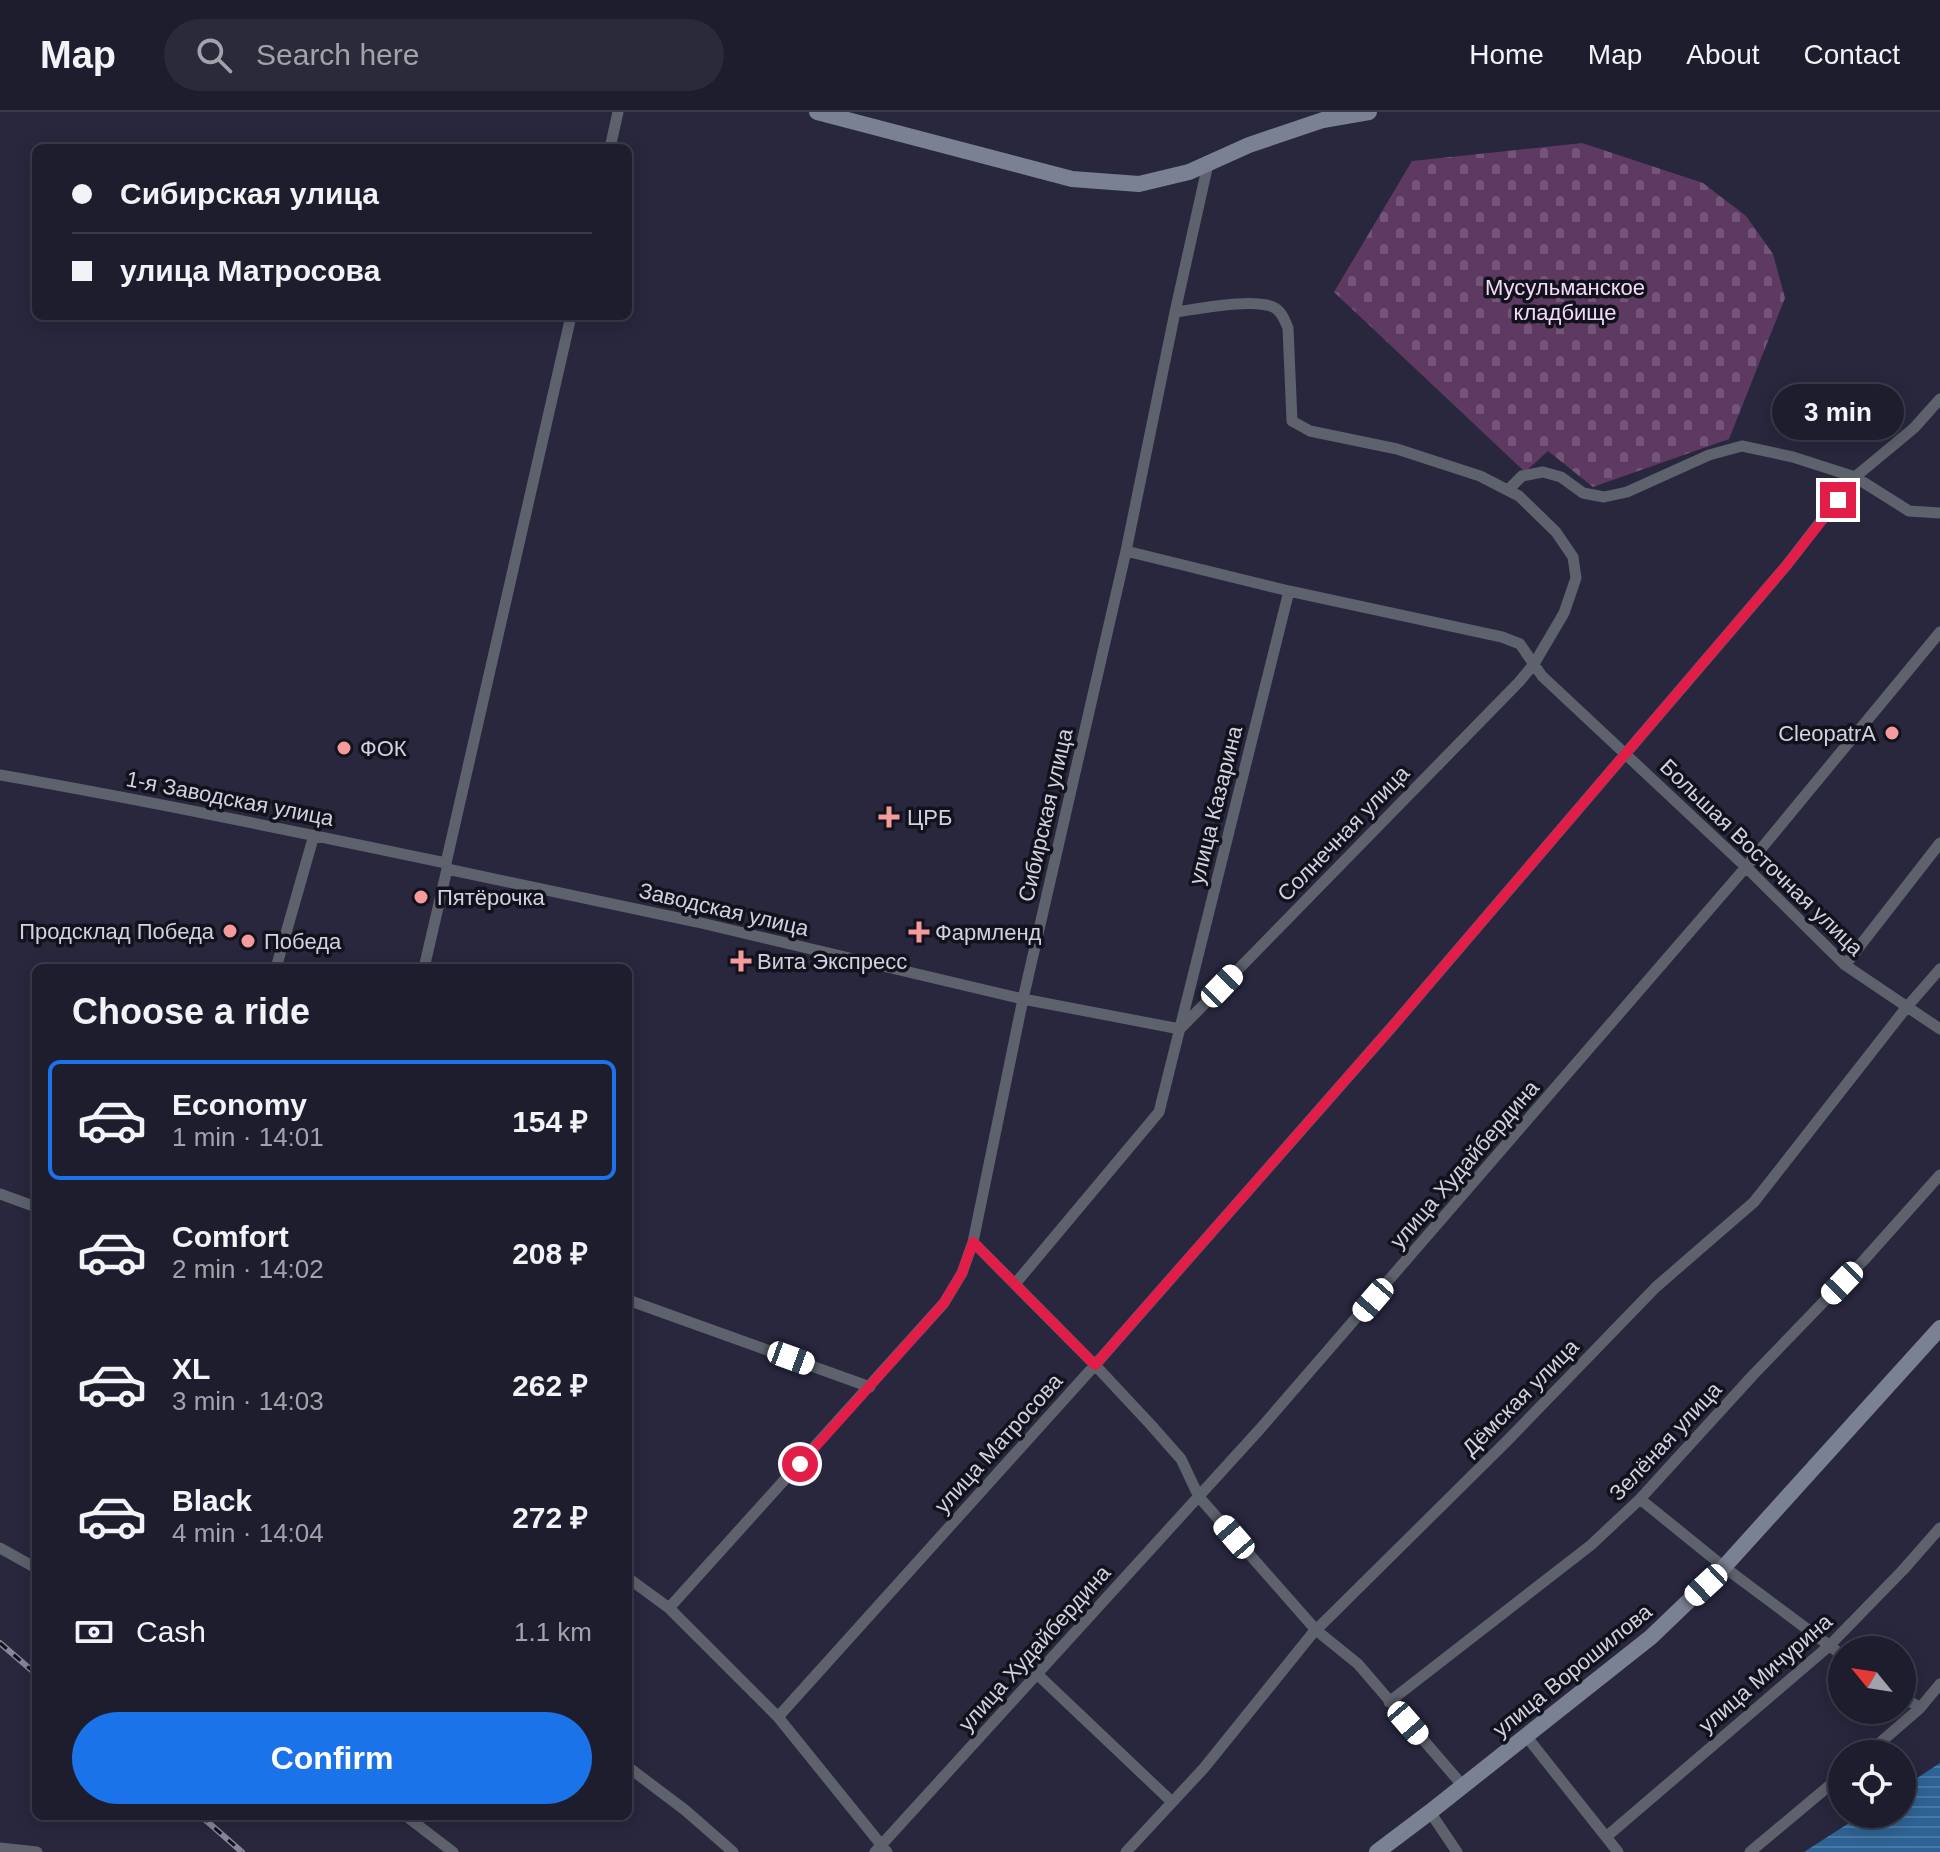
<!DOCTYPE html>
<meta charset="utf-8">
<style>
:root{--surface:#1e1d2e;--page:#2b2a3a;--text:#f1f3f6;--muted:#a1a2aa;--line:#3c3b4a;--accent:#1a73e8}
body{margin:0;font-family:Arial,sans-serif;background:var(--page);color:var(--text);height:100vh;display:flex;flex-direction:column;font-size:30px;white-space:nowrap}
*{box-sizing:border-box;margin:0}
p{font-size:26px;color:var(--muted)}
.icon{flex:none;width:44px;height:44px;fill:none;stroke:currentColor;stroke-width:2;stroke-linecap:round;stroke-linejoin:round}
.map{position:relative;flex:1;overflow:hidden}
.details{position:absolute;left:32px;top:852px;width:600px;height:856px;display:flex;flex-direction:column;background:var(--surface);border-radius:12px;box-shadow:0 4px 20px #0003,0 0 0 2px var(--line)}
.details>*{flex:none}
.guide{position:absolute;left:32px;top:32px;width:600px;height:176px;border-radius:12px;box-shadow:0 4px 20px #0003,0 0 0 2px var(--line);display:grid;align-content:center;height:176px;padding:0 40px;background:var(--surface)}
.needle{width:52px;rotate:300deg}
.fabs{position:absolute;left:1828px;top:1524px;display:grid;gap:16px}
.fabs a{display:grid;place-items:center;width:88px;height:88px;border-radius:50%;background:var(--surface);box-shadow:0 4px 20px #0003,0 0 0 2px var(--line);font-size:40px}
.end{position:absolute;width:36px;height:36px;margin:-18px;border:10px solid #e11d48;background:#fff;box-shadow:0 0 0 4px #fff}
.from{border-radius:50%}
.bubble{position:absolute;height:56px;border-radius:28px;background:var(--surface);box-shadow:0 4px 20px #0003,0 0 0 2px var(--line);font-size:26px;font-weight:700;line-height:56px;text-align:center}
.car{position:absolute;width:24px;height:48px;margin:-24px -12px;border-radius:10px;box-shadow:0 0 6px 2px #0007;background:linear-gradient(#fff 24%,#345 0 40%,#fff 0 76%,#345 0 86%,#fff 0)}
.guide b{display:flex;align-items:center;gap:28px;height:76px;font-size:30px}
.guide b+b{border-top:2px solid var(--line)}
.guide i{width:20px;height:20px;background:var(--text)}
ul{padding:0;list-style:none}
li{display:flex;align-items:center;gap:24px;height:120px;margin:0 16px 12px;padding:0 24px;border:4px solid transparent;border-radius:12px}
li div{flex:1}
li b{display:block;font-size:30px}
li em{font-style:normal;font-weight:700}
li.on{border-color:var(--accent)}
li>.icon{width:72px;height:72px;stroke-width:1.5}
h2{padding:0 40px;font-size:36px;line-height:96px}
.pay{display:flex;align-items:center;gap:20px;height:88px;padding:0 40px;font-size:30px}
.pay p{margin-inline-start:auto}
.primary-button{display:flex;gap:16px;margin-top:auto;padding:16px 40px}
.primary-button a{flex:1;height:92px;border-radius:48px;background:var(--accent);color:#fff;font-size:32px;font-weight:700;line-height:92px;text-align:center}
header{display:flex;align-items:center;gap:48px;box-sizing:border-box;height:112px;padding:0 40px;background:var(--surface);border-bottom:2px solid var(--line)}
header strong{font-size:38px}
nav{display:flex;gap:44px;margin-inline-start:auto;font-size:28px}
.search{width:560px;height:72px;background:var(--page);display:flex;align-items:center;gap:20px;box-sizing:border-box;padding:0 28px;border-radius:44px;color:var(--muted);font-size:30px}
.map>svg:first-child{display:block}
</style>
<header>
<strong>Map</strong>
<div class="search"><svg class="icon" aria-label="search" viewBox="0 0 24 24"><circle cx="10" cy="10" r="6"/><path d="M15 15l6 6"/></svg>Search here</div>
<nav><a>Home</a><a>Map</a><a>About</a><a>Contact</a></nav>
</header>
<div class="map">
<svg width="1940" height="1740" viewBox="0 0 1940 1740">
<defs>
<pattern id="cemetery-stones" width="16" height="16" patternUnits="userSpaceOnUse" patternTransform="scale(2)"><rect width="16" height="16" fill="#5e3a63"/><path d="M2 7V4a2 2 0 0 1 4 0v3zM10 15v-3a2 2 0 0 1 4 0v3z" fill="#745579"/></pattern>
<pattern id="water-rules" width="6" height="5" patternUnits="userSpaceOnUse" patternTransform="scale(2)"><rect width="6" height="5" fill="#2e6495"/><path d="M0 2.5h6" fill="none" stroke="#4b79a4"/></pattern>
</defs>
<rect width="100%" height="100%" fill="#28273e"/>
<!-- cemetery -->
<path fill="url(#cemetery-stones)" d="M1582,31L1703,71L1746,104L1773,142L1785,186L1729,327L1593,375L1548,339L1525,360L1334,180L1412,49Z"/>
<!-- water -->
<path fill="url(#water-rules)" d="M1940,1651V1740H1804L1863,1702H1902V1676Z"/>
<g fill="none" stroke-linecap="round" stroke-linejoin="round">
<!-- street -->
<path stroke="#5d626d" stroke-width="11" d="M610,36L618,0
M1175,200C1198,197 1256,185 1275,196C1282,200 1285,209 1288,216L1292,309L1310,319L1397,337L1480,364L1519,384L1556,420L1573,445L1576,466L1564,501L1534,552L1519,570L1180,917
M1508,378L1522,364L1543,360L1561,365L1583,381L1604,385L1627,380L1709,343L1742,334L1793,345L1855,365L1909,399L1940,401
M1126,439L1289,479L1502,525L1520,532L1542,564L1746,755L1845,853L1940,917
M0,663C149,689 298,720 446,751L447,756
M446,751L571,204
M447,757L697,810L1023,887L1180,917
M1845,853L1940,731
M276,856L314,723
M424,856L447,757
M0,1082L36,1095
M973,1130L1095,1253L1151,1313L1181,1347L1199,1385L1316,1518L1358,1552L1463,1674
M1015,1172L1159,1000L1289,479
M628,1188L870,1275
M1640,1387L1724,1455L1842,1543
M0,1436L36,1456
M628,1466L669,1496L778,1605L887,1740
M669,1496L944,1191L962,1161L973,1130L1023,887L1126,439L1175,200L1208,52
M1037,1562L1172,1690
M1902,1584L1920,1596
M1389,1590L1591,1433L1640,1387L1754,1262L1864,1148L1940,1063
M778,1605L1095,1253L1391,916L1786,454L1855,365L1914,316L1940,287
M1526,1624L1618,1740
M1867,1642L1920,1596L1940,1572
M628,1655L685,1698L733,1740
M1430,1700L1457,1740
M406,1704L453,1740
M1606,1725L1829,1534L1903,1458L1940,1416
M0,1736L37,1740
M875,1740L1260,1317L1746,755L1940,520
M1126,1740L1204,1656L1312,1522L1508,1328L1656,1175L1754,1090L1906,896L1940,857
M1750,1740L1842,1663"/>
<!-- secondary -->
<path stroke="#7a8193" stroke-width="16" d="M817,0L1072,67L1139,72L1189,60L1249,33L1323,8L1369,0
M1377,1740L1430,1700L1651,1525L1724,1455L1940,1216"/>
<defs>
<path id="rail" d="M0,1531L36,1562
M201,1704L242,1740"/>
</defs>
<!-- rail casing -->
<use href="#rail" stroke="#88879a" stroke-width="6"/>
<!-- rail -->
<use href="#rail" stroke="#12121c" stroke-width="3" stroke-dasharray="9" stroke-linecap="butt"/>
</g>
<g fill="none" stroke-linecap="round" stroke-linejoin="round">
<!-- route -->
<path stroke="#e11d48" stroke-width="10" d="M800,1352L944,1191L962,1161L973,1130L1095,1253L1391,916L1786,454L1838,388"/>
</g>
<!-- markers -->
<g fill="#f59b9c" stroke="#12121c" stroke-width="3">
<circle cx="1892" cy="621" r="8"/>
<circle cx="344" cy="636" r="8"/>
<path d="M885 693h8v8h8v8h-8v8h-8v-8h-8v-8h8z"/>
<circle cx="421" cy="785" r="8"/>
<circle cx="230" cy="819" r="8"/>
<path d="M915 808h8v8h8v8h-8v8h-8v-8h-8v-8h8z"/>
<circle cx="248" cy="829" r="8"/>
<path d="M737 837h8v8h8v8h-8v8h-8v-8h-8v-8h8z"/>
</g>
<g text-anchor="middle" stroke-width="7" stroke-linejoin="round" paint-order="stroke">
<!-- park labels -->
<g font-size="22" fill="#f5d9f8" stroke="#12121c">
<text x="1565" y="183">Мусульманское<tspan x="1565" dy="25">кладбище</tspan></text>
</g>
<!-- poi labels -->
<g font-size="22" fill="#d1d1e1" stroke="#12121c" text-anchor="start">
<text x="1876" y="629" text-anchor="end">CleopatrA</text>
<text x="360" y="644">ФОК</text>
<text x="907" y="713">ЦРБ</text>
<text x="437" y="793">Пятёрочка</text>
<text x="214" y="827" text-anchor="end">Продсклад Победа</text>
<text x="935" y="828">Фармленд</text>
<text x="264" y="837">Победа</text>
<text x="757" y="857">Вита Экспресс</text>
</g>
<!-- street labels -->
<g font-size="22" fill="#d1d1e1" stroke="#12121c">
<text transform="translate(230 686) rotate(11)" y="8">1-я Заводская улица</text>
<text transform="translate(1215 693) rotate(-76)" y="8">улица Казарина</text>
<text transform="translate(1045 703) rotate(-77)" y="8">Сибирская улица</text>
<text transform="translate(1343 721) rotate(-46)" y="8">Солнечная улица</text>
<text transform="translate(1762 745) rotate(44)" y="8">Большая Восточная улица</text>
<text transform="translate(724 797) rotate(13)" y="8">Заводская улица</text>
<text transform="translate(1464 1052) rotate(-49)" y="8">улица Худайбердина</text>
<text transform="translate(1520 1285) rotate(-45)" y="8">Дёмская улица</text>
<text transform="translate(1665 1329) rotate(-47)" y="8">Зелёная улица</text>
<text transform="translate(998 1331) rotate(-48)" y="8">улица Матросова</text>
<text transform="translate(1034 1536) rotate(-48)" y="8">улица Худайбердина</text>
<text transform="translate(1572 1558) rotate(-39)" y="8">улица Ворошилова</text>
<text transform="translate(1765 1561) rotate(-41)" y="8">улица Мичурина</text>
</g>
</g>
</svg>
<div class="fabs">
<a><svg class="needle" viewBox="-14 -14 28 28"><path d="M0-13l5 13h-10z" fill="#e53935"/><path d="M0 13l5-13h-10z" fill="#a1a2aa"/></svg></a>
<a><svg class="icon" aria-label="locate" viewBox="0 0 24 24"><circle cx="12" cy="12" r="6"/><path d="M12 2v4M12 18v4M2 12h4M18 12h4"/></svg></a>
</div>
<i class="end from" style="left:800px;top:1352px"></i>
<i class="end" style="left:1838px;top:388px"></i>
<div class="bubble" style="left:1772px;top:272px;width:132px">3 min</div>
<i class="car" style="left:1222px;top:874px;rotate:44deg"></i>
<i class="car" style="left:1842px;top:1171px;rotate:224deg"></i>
<i class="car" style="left:1373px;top:1188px;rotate:221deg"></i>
<i class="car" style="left:791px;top:1246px;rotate:110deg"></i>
<i class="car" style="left:1234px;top:1425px;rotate:319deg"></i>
<i class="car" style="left:1706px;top:1473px;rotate:227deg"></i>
<i class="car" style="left:1408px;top:1611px;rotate:139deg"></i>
<div class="guide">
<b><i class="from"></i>Сибирская улица</b>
<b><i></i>улица Матросова</b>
</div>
<section class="details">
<h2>Choose a ride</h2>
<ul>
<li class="on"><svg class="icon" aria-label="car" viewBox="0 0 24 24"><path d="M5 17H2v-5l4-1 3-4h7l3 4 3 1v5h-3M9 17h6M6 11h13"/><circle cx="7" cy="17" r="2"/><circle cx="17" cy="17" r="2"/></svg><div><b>Economy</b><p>1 min · 14:01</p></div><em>154 ₽</em></li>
<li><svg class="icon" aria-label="car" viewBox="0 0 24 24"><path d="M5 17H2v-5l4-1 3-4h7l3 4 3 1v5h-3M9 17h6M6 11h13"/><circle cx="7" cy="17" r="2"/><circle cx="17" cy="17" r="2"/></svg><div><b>Comfort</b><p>2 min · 14:02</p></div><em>208 ₽</em></li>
<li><svg class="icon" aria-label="car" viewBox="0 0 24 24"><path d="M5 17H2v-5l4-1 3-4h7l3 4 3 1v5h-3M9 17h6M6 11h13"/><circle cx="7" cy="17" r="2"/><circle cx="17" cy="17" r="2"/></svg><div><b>XL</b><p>3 min · 14:03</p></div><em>262 ₽</em></li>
<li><svg class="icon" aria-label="car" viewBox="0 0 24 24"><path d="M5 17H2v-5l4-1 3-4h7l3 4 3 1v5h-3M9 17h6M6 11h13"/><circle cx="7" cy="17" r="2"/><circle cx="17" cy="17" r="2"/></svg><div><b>Black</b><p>4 min · 14:04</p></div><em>272 ₽</em></li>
</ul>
<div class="pay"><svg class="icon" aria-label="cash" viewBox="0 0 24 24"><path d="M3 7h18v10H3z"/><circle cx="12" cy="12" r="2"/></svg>Cash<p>1.1 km</p></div>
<div class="primary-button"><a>Confirm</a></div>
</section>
</div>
